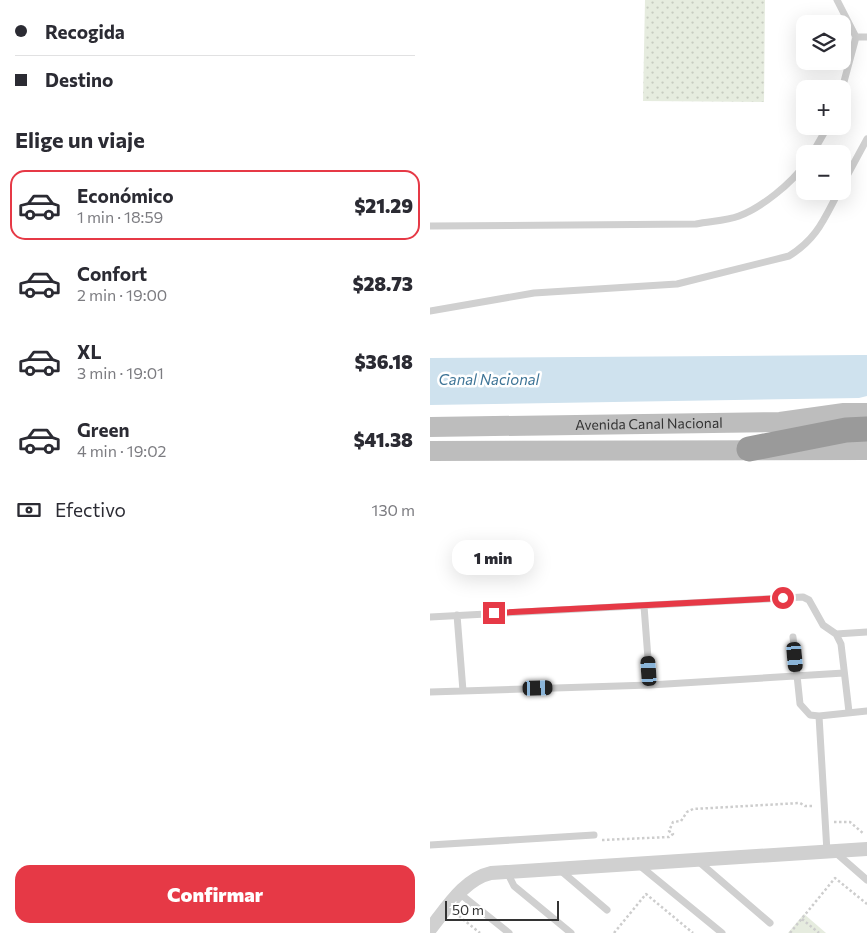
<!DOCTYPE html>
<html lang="es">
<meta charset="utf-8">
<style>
:root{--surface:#fff;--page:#f2f2f3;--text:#2b2b33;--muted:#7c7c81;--line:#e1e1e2;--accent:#e63946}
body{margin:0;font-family:Commissioner,sans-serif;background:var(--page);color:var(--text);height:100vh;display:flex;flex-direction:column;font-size:19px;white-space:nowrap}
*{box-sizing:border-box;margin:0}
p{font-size:16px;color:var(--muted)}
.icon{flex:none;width:28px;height:28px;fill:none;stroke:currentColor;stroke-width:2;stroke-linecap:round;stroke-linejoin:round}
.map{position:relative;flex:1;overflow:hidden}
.details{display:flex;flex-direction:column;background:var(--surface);width:430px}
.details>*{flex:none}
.hud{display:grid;align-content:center;height:110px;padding:0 15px;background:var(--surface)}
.fabs{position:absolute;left:366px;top:15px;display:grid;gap:10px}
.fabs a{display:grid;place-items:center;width:55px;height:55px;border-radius:10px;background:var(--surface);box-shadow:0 5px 20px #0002;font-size:25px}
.scale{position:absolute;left:15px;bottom:12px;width:114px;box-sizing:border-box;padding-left:5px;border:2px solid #333;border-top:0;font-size:14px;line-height:18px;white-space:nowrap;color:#333;-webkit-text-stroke:4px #fff;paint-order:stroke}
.end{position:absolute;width:22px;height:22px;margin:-11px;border:6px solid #e63946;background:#fff;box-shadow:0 0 0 2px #fff}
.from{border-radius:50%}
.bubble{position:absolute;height:35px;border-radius:15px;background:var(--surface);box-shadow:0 5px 20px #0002;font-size:16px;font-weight:800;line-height:35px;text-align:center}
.car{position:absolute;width:15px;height:30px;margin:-15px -8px;border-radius:6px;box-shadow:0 0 4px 1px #0007;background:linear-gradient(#222 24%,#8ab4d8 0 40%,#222 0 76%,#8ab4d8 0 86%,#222 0)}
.hud b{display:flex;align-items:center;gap:18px;height:48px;font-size:19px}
.hud b+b{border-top:1px solid var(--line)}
.hud i{width:12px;height:12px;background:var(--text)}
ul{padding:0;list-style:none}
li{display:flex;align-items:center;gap:15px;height:70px;margin:0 10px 8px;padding:0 5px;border:2px solid transparent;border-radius:15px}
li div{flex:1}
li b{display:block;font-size:19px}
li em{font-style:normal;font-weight:800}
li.selected{border-color:var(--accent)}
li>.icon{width:45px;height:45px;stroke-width:1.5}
h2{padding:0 15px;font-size:22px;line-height:60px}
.pay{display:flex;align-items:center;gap:12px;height:55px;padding:0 15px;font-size:19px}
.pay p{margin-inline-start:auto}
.cta{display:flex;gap:10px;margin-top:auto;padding:10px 15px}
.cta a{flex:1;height:58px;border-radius:15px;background:var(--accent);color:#fff;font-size:20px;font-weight:800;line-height:58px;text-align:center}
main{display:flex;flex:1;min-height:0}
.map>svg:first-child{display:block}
</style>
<main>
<section class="details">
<div class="hud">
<b><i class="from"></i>Recogida</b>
<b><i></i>Destino</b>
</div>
<h2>Elige un viaje</h2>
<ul>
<li class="selected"><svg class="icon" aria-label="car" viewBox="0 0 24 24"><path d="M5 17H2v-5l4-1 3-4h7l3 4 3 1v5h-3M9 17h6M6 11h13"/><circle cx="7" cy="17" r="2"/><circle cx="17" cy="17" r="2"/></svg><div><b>Económico</b><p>1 min · 18:59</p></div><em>$21.29</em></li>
<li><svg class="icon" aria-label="car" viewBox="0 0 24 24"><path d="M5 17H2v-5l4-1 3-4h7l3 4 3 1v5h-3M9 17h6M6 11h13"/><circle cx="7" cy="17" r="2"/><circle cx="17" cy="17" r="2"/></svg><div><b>Confort</b><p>2 min · 19:00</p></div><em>$28.73</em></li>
<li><svg class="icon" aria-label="car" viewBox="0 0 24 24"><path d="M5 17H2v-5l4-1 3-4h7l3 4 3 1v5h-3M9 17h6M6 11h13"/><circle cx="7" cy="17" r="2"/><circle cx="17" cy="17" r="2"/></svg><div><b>XL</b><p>3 min · 19:01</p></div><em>$36.18</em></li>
<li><svg class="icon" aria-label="car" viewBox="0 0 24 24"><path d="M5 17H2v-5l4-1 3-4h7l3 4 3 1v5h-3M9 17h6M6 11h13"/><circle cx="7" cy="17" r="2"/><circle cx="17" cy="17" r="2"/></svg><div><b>Green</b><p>4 min · 19:02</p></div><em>$41.38</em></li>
</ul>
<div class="pay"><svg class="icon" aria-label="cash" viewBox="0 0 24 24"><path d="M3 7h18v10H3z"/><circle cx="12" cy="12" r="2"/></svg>Efectivo<p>130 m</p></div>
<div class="cta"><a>Confirmar</a></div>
</section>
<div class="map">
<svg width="437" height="933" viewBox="0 0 437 933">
<defs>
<pattern id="garden-dots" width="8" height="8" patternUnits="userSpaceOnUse" patternTransform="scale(1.25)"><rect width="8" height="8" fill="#e6ecdf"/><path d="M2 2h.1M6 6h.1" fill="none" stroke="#c6cbc0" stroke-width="1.8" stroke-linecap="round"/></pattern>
</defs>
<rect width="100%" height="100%" fill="#fff"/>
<!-- green -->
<path fill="#e6ecdf" d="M374,914L396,933H358Z"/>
<!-- garden -->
<path fill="url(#garden-dots)" d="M215,0H335L334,102L213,101Z"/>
<!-- water -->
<path fill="#cfe2ee" d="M429,355H437V396L429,398L0,405V358Z"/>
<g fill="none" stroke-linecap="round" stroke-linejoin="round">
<!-- path -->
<path stroke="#cdcdcd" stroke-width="2.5" stroke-dasharray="2.5 2.5" stroke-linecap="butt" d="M404,822H420L434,834
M172,840L239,837L243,834L239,831L243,822L251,821L257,812L263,809L370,803L375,806H383
M29,916L50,933
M372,919L389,933
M184,933L216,894L263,933
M360,933L405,878L437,904"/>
<!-- service -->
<path stroke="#d0d0d0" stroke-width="7" d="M407,0L426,37L412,89
M426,37H437
M382,154L398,126
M412,185L437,139
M0,226L266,224C280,221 296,221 309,216C331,208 362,183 375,164
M0,311L104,293L247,284L359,256C387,239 394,219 409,191
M214,606L220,685
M27,615L33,691
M0,617L373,597L379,600L393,625L406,634L411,644L419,712
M406,634L437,632
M363,637L370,704L380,715L389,716
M0,692L220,685L414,673
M0,845L164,835
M397,852L389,716L437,711
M405,852L437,880
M268,861L340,923
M209,865L292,933
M130,870L177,910
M77,872L84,886L141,933
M29,893L79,933"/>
<!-- minor -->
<path stroke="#d0d0d0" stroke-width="14" d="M0,929C17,908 34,879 61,873L437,849"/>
<!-- secondary -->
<g stroke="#bdbdbd" stroke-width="20">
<path id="s1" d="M0,427L350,422L414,413H437"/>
<path d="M0,451L437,450"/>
</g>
<!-- motorway -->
<path stroke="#9a9a9a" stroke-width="25" d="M319,449L416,430L437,429"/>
</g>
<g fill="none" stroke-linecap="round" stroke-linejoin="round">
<!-- route -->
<path stroke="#e63946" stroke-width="6" d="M64,613L353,598"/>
</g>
<g text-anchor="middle" stroke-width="5" stroke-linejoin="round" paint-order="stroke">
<!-- street labels -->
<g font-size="14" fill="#333" stroke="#fff">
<text dy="5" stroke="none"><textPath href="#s1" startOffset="219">Avenida Canal Nacional</textPath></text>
</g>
<!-- water labels -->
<g font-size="15" font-style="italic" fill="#3f7597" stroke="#fff">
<text x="59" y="385">Canal Nacional</text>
</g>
</g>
</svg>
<div class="fabs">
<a><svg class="icon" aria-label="layers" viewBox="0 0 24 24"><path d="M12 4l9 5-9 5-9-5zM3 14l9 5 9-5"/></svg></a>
<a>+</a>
<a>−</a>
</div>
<div class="scale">50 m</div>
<i class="end from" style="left:353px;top:598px"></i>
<i class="end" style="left:64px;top:613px"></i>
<div class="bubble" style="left:22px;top:540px;width:82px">1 min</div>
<i class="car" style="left:365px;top:657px;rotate:175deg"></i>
<i class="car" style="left:219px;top:671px;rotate:356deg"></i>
<i class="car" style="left:108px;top:688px;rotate:88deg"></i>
</div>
</main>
